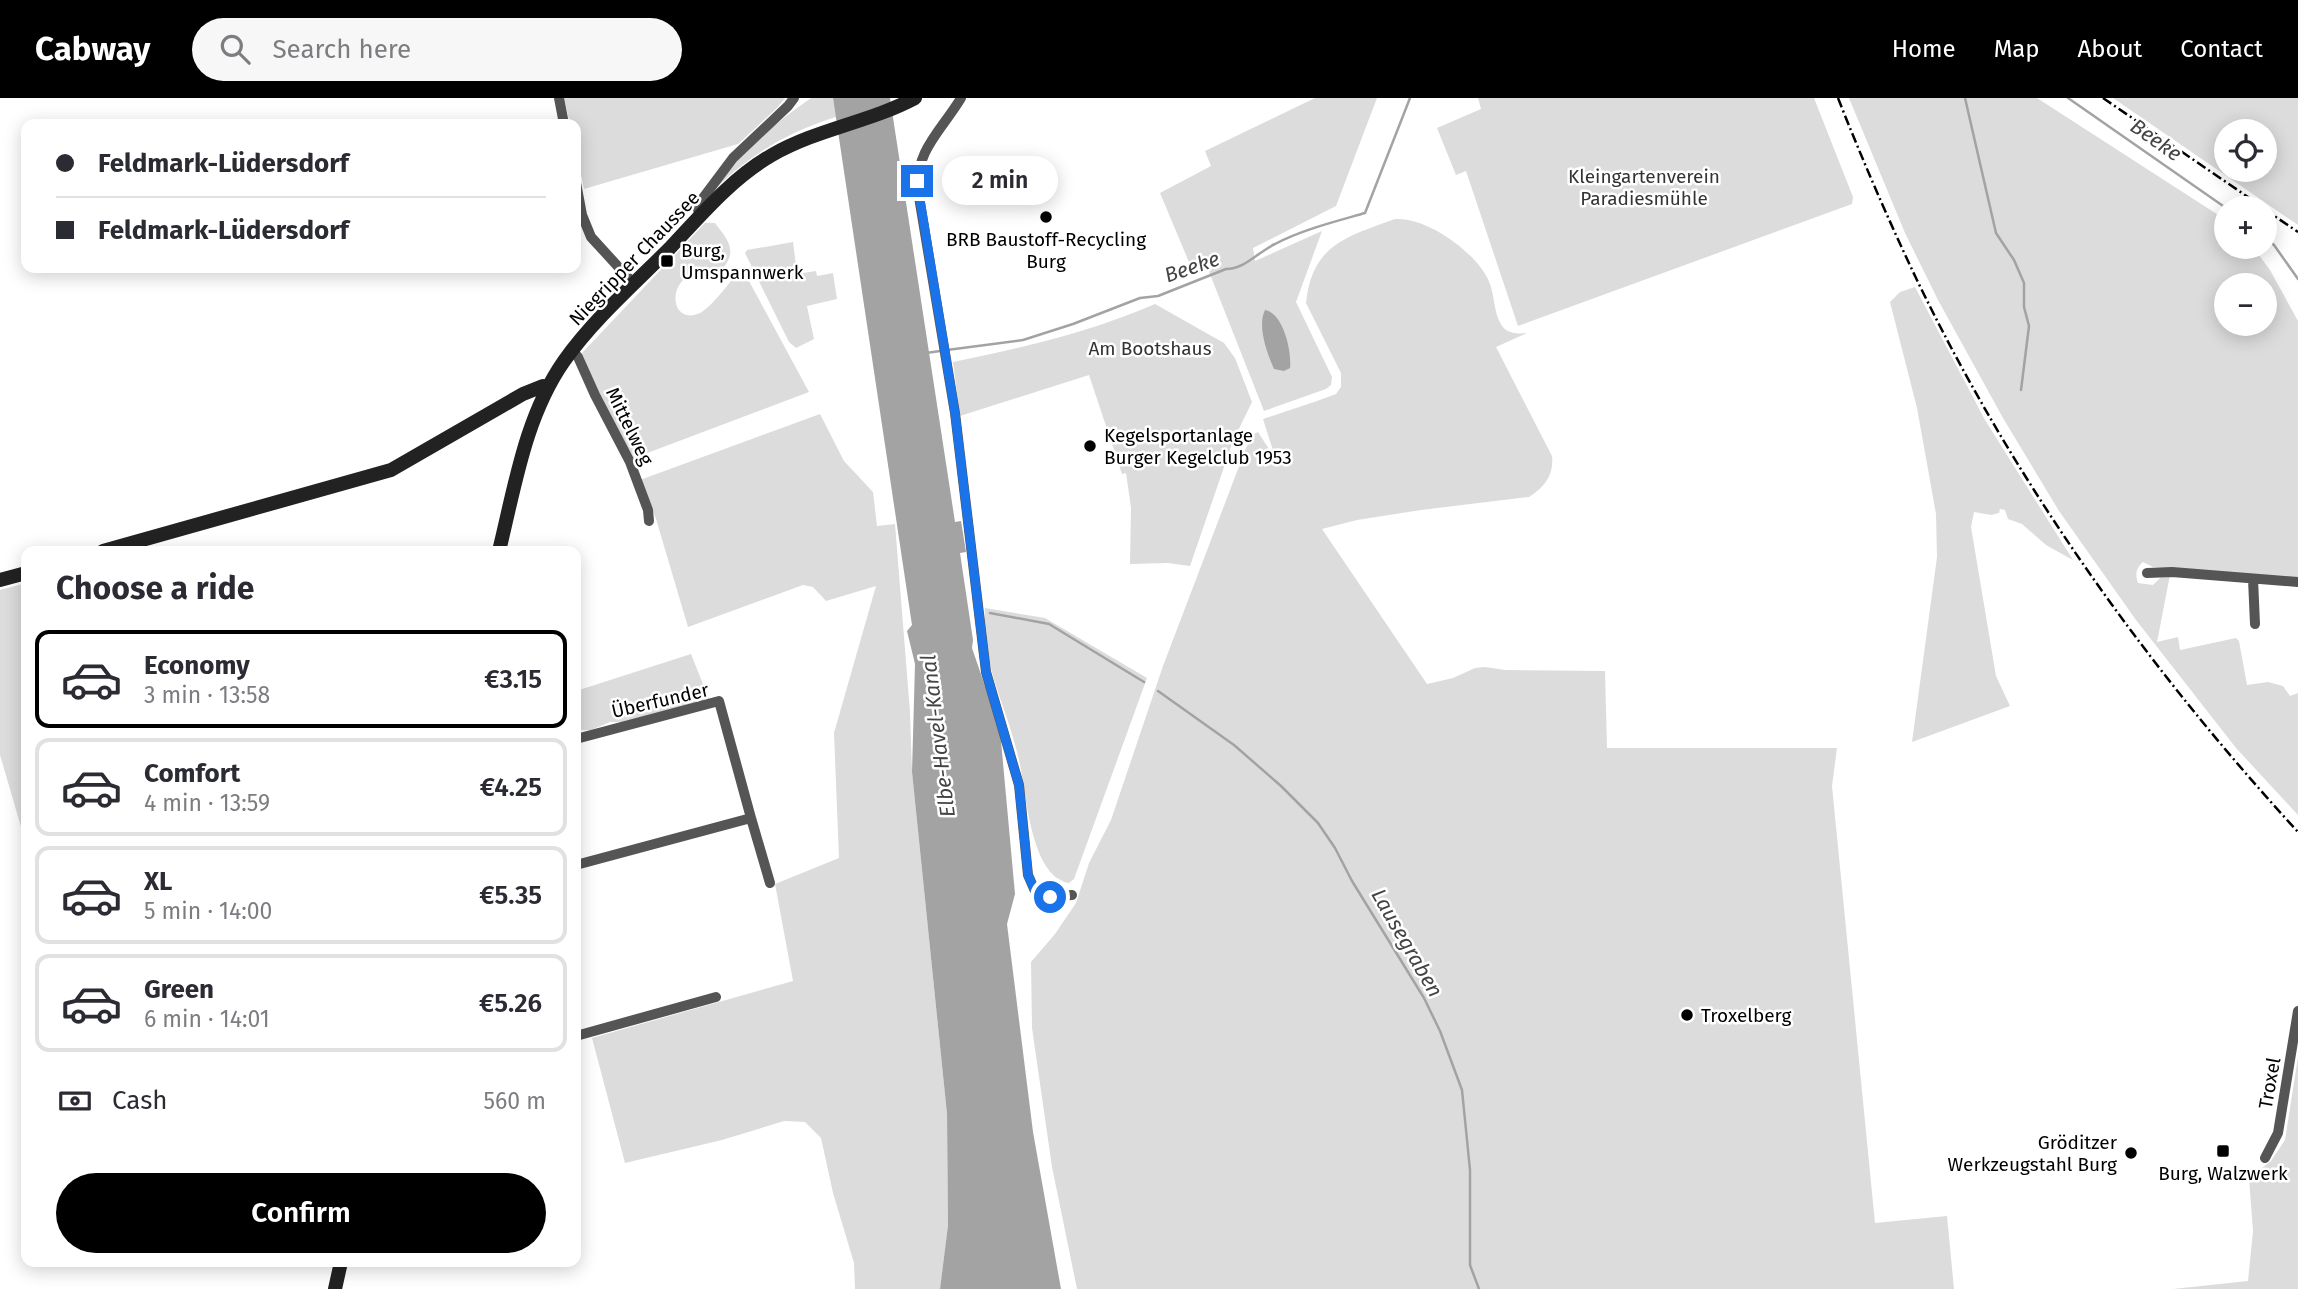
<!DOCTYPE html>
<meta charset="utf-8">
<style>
:root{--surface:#fff;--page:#f7f7f7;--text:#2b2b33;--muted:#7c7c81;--line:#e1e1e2;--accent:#000}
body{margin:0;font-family:"Fira Sans",sans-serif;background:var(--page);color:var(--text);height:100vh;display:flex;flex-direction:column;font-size:26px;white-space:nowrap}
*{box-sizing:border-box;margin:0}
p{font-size:23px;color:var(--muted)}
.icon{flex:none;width:38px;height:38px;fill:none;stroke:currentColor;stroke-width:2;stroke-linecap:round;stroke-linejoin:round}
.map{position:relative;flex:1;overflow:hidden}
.drawer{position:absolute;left:21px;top:448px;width:560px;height:721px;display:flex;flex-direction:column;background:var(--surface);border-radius:14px;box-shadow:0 4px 18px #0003}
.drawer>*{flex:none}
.guide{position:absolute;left:21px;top:21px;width:560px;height:154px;border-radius:14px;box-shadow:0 4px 18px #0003;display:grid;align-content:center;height:154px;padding:0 35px;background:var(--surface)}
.fabs{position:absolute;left:2214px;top:21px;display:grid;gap:14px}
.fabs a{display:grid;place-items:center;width:63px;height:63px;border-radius:50%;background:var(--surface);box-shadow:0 4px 18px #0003;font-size:35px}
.end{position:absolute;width:32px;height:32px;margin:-16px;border:9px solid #1a73e8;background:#fff;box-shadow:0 0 0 4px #fff}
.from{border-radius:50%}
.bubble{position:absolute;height:49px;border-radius:24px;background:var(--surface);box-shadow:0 4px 18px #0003;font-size:23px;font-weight:600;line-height:49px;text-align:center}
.guide b{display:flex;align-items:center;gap:24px;height:66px;font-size:26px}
.guide b+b{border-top:2px solid var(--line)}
.guide i{width:18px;height:18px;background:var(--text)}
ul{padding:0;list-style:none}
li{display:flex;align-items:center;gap:21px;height:98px;margin:0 14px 10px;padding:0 21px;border:4px solid var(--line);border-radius:14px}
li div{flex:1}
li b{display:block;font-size:26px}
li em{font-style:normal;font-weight:600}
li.on{border-color:var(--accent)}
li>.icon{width:63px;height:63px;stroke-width:1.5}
h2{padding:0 35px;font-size:32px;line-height:84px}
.pay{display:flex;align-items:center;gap:18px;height:77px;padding:0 35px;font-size:26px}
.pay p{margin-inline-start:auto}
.cta{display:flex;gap:14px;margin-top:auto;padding:14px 35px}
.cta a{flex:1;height:80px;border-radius:42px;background:var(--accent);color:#fff;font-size:28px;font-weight:600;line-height:80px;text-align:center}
header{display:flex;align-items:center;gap:42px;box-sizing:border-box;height:98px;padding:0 35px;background:var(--accent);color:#fff}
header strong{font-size:33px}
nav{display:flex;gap:38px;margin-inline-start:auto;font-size:24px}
.search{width:490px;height:63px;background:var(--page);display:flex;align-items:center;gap:18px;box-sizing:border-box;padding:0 24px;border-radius:38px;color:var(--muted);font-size:26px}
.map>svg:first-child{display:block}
</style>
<header>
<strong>Cabway</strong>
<div class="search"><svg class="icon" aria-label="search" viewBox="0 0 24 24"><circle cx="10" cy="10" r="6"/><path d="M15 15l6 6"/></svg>Search here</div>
<nav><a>Home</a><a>Map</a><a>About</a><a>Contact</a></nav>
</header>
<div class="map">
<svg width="2298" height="1191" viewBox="0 0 2298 1191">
<rect width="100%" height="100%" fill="#fff"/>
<!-- green -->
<path fill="#dcdcdc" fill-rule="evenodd" d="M564,0H785L777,10L738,46L584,91L576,52V26H570Z
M811,0H833L836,19C784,35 745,60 707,99C740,56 767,31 811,0Z
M1315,0H1377L1336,108L1253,150L1255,163L1322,133L1296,204L1332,279L1331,287L1326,291L1264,313L1206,166L1194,176L1160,95L1211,68L1205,53Z
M1478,0H1814L1853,99L1852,106L1518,228L1466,73L1456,77L1437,30L1481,11Z
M1849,0H2037L2226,122V149H2253L2270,172L2298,223V480L2153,469L2143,464C2136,470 2135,476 2138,485L2153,487L2161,479L2170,477L2157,544L2178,539L2180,552L2236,540L2239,543L2247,587L2268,584L2283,588L2290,598L2298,595V717L2236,650L2136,522L2059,413L2003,320L1938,202L1905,135ZM2226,187H2264V226H2226Z
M2113,0H2298V127ZM2226,33H2264V72H2226Z
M1395,121C1427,119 1474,153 1488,181C1495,195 1493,215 1502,228C1508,236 1519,236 1527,235L1496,249L1552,358C1554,377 1545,389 1529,399L1421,412L1357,422L1322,431L1427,586L1453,580L1475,570L1485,569L1505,572L1605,573L1607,650H1837L1832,688L1875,1125L1947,1118L1954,1191H1077L1052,1069L1032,930L1031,864L1055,836L1076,805L1089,765L1111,722L1163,568L1246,350L1254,336L1258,334L1276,362L1263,321L1317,303L1336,296L1341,289V275L1306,205C1312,147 1346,139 1395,121Z
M705,125H715C726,140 738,151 724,169C713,171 697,172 687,179C667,192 674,227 700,215C713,208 731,182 742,170L809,294L634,360L606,313L582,255Z
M793,144L797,176L816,173L817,178L833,175L837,201L807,208L814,241L796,250L789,244L745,155L747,152Z
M1915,189L1985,322L2073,462L2046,447L2022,426L2008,421L2005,412L2000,411L1999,415L1991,417L1974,414L1971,429L1996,578L2010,608L1912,644L1937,459L1936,416L1917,310L1890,204L1900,194Z
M1155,206L1224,245L1235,260L1252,304L1233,343L1190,468L1168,465L1130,466L1131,410L1126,375L1122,376L1089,277L960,318L953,264C1024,249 1088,235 1155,206Z
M820,316L844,363L873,394L877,428L895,426L910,614L912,674L947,1016L948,1127L940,1191H855L854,1165L833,1095L821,1040L805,1024L784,1023L722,1042L625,1065L592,940L793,883L775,786L839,760L834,635L876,488L826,503L813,489L803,487L688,529L656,421L640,382Z
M26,485V746L0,657V492Z
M985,510L1045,520L1147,580L1074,781L1069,785C1030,779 1026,692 1019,662C1007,607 981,569 985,510Z
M691,556L709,601L624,624H610L591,632H576V593Z
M2298,959V1191H2173L2248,1183L2253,1133L2249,1080L2271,1063L2285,1042Z"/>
<!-- water -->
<path fill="#a3a3a3" d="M833,0H890L955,424L961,423L966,454L960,455L973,542L972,550L1000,632L1015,796L1007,826L1033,1034L1061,1191H940L948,1127L947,1016L912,674L915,566L907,533L912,527Z
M1265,212C1283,215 1292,253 1290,270L1284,273L1274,271C1267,255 1257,228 1265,212Z"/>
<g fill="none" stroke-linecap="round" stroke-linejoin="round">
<!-- stream -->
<path stroke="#a3a3a3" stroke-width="2.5" d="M1965,0L1996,135L2014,162L2024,185V209L2029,228L2021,292
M2068,0L2226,110
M2264,139L2274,147L2298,181
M947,252L1023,242L1073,226L1140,200L1158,198L1226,171C1245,171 1258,154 1275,146C1301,132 1337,123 1365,115L1410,0
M926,255L940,253
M990,515L1049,526L1144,584
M1158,593L1234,647L1281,688L1318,725L1335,750L1352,783L1424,900L1440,933L1462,992L1470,1072V1167L1479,1191"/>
<!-- street -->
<path stroke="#555" stroke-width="10" d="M559,0L564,26
M961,0C942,32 915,52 918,93L955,315L986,574L1019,687L1028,777L1035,793L1041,797L1050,799L1072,797
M576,85L582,117L591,139L634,186
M700,119L697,108L733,60L788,8L794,0
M572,252L578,259L595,297L630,364L648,412L649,423
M2147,475L2172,474L2298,484
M2253,481L2255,526
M576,641L719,603L751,720L576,767
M751,720L770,785
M576,938L716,899
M2265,1060L2278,1035L2298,913"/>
<!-- secondary -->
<path stroke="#222" stroke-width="14" d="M103,453L391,372L523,296L543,288L548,289
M499,453C515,388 525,319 564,263C594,221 634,186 670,150C701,117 732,80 772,57C817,31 870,24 915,0
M0,482L26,475
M335,1191L341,1164"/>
<!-- rail -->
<path stroke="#000" stroke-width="2.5" stroke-dasharray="10 3.5 2 3.5" stroke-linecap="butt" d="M1838,0C1862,61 1888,121 1916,180C2014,384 2146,568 2298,734
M2103,0L2264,110
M2264,111L2298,134"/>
</g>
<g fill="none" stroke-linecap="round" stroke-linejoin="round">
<!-- route -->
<path stroke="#1a73e8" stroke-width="9" d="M917,83L955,315L986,574L1019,687L1028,777L1035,793L1041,797L1050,799"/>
</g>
<!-- markers -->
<g fill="#000" stroke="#fff" stroke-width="2.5">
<circle cx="1046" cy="119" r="7"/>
<rect x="660" y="156" width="14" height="14" rx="3.5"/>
<circle cx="1090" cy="348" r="7"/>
<circle cx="1687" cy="917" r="7"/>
<rect x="2216" y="1046" width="14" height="14" rx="3.5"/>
<circle cx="2131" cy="1055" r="7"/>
</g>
<g text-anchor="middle" stroke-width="5" stroke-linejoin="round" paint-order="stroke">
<!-- park labels -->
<g font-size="19" fill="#333" stroke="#fff">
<text x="1644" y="85">Kleingartenverein<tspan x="1644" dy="22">Paradiesmühle</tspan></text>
<text x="1150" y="257">Am Bootshaus</text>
</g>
<!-- poi labels -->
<g font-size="19" fill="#000" stroke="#fff" text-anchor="start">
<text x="1046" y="148" text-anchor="middle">BRB Baustoff-Recycling<tspan x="1046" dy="22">Burg</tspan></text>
<text x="681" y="159">Burg,<tspan x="681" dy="22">Umspannwerk</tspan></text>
<text x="1104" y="344">Kegelsportanlage<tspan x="1104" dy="22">Burger Kegelclub 1953</tspan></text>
<text x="1701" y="924">Troxelberg</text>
<text x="2117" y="1051" text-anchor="end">Gröditzer<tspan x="2117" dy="22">Werkzeugstahl Burg</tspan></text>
<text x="2223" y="1082" text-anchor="middle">Burg, Walzwerk</text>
</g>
<!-- street labels -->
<g font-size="19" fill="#000" stroke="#fff">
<text transform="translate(634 160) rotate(-46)" y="7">Niegripper Chaussee</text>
<text transform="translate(630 328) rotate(64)" y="7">Mittelweg</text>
<text transform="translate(660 602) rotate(-13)" y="7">Überfunder</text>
<text transform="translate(2269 985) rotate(-80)" y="7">Troxel</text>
</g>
<!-- water labels -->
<g font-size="21" font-style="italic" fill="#444" stroke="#fff">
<text transform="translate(2156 42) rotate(35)" y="7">Beeke</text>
<text transform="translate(1192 169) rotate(-19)" y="7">Beeke</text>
<text transform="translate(938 638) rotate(-97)" y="7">Elbe-Havel-Kanal</text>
<text transform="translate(1407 845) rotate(60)" y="7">Lausegraben</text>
</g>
</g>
</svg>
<div class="fabs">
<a><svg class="icon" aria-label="locate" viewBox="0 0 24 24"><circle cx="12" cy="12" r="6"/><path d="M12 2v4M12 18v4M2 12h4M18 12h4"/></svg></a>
<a>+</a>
<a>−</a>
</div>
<i class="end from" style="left:1050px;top:799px"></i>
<i class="end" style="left:917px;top:83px"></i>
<div class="bubble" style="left:942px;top:58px;width:116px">2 min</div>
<div class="guide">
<b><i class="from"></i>Feldmark-Lüdersdorf</b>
<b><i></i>Feldmark-Lüdersdorf</b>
</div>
<section class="drawer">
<h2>Choose a ride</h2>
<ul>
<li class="on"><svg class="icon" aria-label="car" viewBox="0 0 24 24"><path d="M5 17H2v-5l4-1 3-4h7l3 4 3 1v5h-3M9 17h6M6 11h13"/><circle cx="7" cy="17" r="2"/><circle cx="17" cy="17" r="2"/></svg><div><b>Economy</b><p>3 min · 13:58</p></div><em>€3.15</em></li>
<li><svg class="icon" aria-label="car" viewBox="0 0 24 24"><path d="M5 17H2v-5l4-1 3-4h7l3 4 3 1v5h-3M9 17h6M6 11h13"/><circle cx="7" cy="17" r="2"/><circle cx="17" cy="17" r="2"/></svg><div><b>Comfort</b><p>4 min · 13:59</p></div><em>€4.25</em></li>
<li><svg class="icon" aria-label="car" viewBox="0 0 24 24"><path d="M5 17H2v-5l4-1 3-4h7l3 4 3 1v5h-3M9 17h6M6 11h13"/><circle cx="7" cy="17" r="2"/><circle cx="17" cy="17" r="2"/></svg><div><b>XL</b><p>5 min · 14:00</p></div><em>€5.35</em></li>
<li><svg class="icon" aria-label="car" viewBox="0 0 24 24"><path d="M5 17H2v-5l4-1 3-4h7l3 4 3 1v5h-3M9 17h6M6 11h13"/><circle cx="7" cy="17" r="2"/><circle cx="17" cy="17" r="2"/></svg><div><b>Green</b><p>6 min · 14:01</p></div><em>€5.26</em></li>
</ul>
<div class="pay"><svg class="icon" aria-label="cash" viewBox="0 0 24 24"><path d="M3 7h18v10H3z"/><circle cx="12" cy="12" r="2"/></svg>Cash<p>560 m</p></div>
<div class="cta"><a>Confirm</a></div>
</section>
</div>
